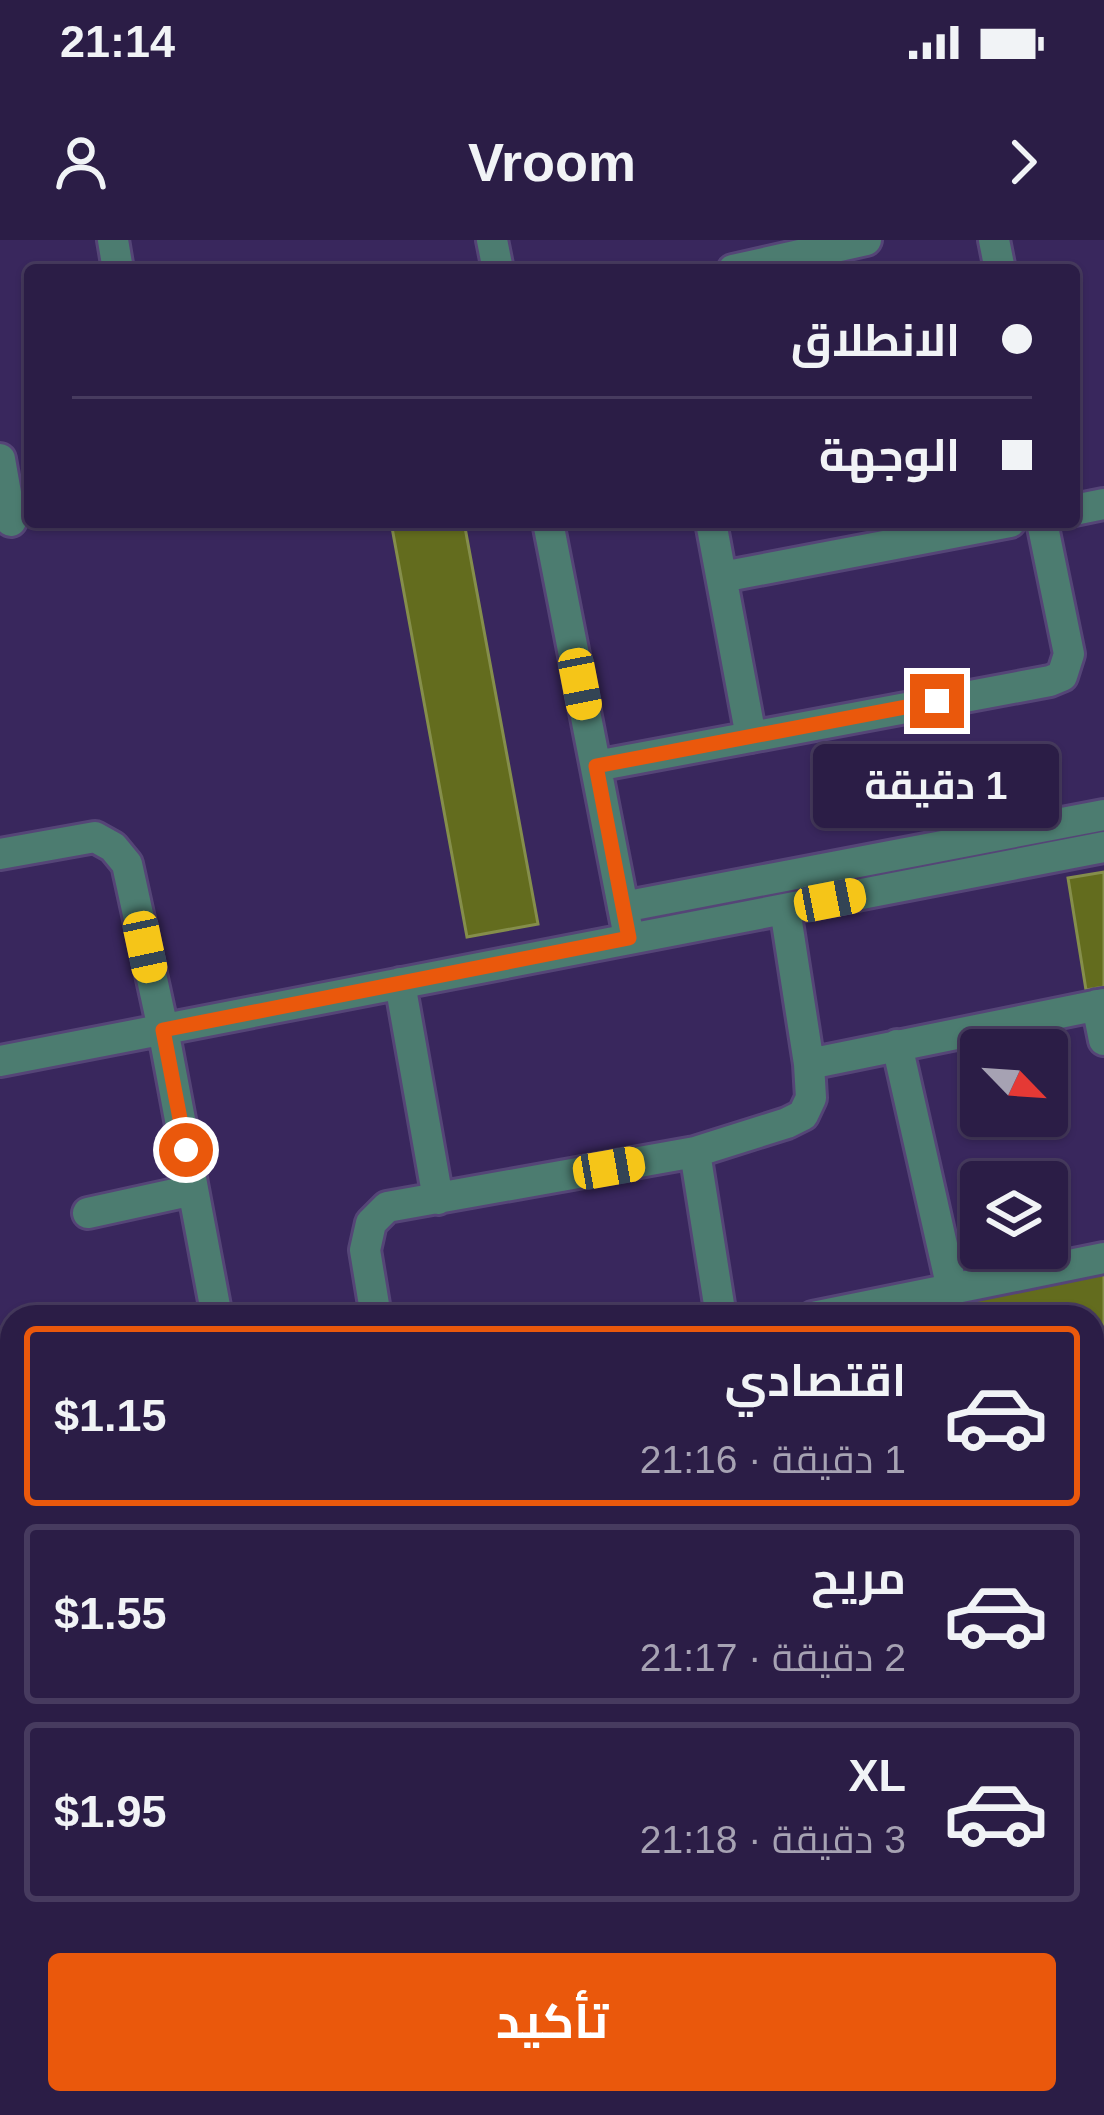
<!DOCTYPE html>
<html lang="ar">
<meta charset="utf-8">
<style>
:root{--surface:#2b1d46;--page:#372a51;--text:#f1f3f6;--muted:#a6a2b3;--line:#473b5f;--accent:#ea580c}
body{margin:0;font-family:Arial,Cairo,sans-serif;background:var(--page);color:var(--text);direction:rtl;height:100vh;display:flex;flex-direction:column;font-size:45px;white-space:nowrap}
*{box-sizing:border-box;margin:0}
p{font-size:39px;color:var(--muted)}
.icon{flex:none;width:66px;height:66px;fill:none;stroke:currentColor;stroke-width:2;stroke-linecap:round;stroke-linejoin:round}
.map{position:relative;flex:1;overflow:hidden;direction:ltr}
.details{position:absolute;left:0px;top:1065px;width:1104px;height:810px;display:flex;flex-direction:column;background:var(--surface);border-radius:36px 36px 0 0;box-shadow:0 3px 9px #0004,0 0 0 3px var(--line);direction:rtl}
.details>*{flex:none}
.hud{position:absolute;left:24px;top:24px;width:1056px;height:264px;border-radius:12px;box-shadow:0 3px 9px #0004,0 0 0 3px var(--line);direction:rtl;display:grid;align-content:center;height:264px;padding:0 48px;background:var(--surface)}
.needle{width:78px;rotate:115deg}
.controls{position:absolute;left:960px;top:789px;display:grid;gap:24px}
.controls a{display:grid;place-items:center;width:108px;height:108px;border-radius:12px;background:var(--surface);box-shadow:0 3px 9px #0004,0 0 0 3px var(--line);font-size:60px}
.end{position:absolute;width:54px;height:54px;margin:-27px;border:15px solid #ea580c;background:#fff;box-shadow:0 0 0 6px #fff}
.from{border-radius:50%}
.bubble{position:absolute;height:84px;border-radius:12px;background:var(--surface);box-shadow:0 3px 9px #0004,0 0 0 3px var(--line);font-size:39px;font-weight:700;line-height:84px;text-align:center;direction:rtl}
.car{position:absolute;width:36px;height:72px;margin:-36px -18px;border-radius:15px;box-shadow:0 0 9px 3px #0007;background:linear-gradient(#f5c518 24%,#345 0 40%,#f5c518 0 76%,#345 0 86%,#f5c518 0)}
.hud b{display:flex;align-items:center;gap:42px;height:114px;font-size:45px}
.hud b+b{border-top:3px solid var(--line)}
.hud i{width:30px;height:30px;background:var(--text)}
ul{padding:21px 0 0;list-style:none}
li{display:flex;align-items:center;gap:36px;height:180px;margin:0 24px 18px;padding:0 24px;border:6px solid var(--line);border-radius:12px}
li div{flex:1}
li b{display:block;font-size:45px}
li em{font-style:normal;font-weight:700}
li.selected{border-color:var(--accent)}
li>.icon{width:108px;height:108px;stroke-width:1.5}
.primary-button{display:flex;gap:24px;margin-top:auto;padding:24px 48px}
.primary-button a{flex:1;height:138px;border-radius:12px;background:var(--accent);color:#fff;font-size:48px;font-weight:700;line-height:138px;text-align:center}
.status{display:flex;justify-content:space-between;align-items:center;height:84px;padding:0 60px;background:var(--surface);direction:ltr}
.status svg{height:33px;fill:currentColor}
header{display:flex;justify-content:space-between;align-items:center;height:156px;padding:0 48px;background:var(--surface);font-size:54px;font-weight:700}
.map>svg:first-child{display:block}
</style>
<div class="status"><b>21:14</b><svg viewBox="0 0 49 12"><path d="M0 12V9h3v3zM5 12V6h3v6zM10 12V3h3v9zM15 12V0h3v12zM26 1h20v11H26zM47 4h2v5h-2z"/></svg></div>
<header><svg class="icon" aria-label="forward" viewBox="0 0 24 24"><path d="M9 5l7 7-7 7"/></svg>Vroom<svg class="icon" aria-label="person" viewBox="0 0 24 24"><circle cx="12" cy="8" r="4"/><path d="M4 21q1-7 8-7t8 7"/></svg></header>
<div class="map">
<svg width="1104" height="1875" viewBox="0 0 1104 1875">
<rect width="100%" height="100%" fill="#39275d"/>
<!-- green -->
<path fill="#7c4e2c" d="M1104,1370V1518L1092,1517V1372Z
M12,1648V1863H659L662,1875H0V1651Z"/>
<!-- building -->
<path fill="#636c1e" stroke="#858e4b" stroke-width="3" d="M391,282H464L538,684L467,697Z
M1104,632V747L1086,750L1068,638Z
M1104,1033V1095L1092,1097V1077H881Z
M1104,1120V1195L1092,1197V1122Z
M1101,1236L1104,1251V1287L1092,1290V1238Z"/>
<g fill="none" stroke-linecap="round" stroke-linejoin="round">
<defs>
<path id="minor" d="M113,0L118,30
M492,0L498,30
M994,0L1000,30
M733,30L866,0
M0,219L11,281
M1074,270L1104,264
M548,282L627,687
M711,282L751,497
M722,337L1010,282
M596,526L1050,441L1062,436L1069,414L1042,282
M0,614L95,597L113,607L127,624L163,789L217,1077
M623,667L1104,575
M400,743L438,959
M1097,765L1104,800
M897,805L952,1049
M0,821L1104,607
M809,824L1104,764
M695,912L721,1077
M88,973L193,950
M376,1077L365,1010L371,983L387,967L695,912L787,883L803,875L811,858L809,824L785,669
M813,1077L1104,1018
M1092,1116L1104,1114
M0,1125L12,1130
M1092,1215L1104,1212
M0,1264L12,1262
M1092,1675L1104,1672
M1092,1777L1104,1841
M705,1863L707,1875
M894,1863L897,1875"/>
<path id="major" d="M1092,1338L1104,1337
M0,1553L12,1551
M1092,1558L1104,1560
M0,1593L12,1591"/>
</defs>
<!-- minor casing -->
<use href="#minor" stroke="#554577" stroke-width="36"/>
<!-- major casing -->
<use href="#major" stroke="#554577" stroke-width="36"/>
<!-- minor -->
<use href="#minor" stroke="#4c7c70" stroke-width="30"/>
<!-- major -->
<use href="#major" stroke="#57c3aa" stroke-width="30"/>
</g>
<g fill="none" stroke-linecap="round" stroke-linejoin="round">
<!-- route -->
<path stroke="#ea580c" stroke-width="15" d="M186,910L163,790L629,698L596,526L937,461"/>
</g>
</svg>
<div class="controls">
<a><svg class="needle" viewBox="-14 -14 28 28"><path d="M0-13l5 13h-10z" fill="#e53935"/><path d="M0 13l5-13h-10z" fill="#a6a2b3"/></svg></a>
<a><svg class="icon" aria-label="layers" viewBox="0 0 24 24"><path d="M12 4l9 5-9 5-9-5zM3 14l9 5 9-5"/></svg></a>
</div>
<i class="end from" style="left:186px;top:910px"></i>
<i class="end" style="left:937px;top:461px"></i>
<div class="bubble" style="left:813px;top:504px;width:246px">1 دقيقة</div>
<i class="car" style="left:580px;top:444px;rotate:169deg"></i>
<i class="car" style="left:830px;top:660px;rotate:79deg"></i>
<i class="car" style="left:145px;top:707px;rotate:168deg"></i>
<i class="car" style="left:609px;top:928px;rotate:80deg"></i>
<div class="hud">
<b><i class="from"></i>الانطلاق</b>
<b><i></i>الوجهة</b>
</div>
<section class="details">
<ul>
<li class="selected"><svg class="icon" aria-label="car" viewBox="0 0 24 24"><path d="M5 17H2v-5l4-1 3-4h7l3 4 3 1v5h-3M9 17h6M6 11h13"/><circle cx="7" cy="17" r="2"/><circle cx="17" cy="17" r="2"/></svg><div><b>اقتصادي</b><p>1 دقيقة · 21:16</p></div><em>$1.15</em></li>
<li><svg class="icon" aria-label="car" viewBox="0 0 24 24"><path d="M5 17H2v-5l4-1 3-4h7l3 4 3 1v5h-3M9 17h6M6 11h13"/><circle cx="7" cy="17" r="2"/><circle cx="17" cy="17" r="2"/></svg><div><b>مريح</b><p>2 دقيقة · 21:17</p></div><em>$1.55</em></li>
<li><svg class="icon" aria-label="car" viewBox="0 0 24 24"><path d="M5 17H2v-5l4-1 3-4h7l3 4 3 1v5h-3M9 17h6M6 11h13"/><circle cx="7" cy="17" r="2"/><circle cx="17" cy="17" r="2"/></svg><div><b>XL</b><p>3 دقيقة · 21:18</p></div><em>$1.95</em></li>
</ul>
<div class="primary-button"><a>تأكيد</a></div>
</section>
</div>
